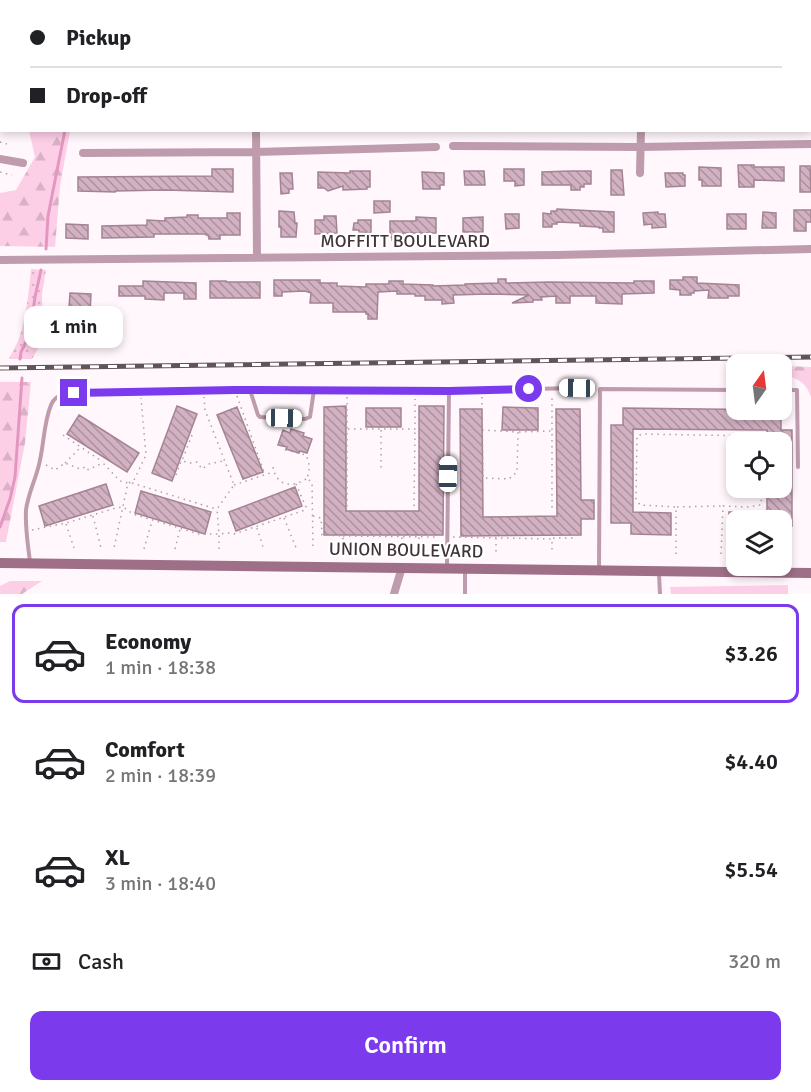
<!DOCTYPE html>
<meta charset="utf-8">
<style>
:root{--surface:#fff;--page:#f6f6f6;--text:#202124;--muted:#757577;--line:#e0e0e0;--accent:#7c3aed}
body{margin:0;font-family:Signika,sans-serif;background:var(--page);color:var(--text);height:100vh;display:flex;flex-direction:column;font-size:22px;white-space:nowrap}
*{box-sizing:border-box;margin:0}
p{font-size:20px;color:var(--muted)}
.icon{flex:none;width:33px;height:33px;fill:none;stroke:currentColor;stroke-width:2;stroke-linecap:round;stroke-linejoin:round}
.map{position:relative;height:594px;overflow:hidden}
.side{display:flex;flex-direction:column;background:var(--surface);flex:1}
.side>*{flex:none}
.banner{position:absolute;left:0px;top:0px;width:812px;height:132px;box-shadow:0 3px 9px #0003;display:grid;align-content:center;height:132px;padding:0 30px;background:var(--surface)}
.needle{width:39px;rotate:14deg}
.buttons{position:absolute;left:726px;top:354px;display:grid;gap:12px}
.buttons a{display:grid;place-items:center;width:66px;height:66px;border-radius:12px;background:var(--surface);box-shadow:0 3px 9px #0003;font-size:30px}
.end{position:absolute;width:27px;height:27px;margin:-14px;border:8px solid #7c3aed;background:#fff;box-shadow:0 0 0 3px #fff}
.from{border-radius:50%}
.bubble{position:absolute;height:42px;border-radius:12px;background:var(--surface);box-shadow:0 3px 9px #0003;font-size:20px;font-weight:600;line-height:42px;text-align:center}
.car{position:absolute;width:18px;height:36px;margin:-18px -9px;border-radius:8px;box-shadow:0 0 4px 2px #0007;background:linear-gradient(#fff 24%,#345 0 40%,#fff 0 76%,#345 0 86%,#fff 0)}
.banner b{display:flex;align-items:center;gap:21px;height:57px;font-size:22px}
.banner b+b{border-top:2px solid var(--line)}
.banner i{width:15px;height:15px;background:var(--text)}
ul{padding:10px 0 0;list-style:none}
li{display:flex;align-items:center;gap:18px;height:99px;margin:0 12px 9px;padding:0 18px;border:3px solid transparent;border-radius:12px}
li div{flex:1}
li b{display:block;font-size:22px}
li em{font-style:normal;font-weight:600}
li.current{border-color:var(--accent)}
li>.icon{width:54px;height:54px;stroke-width:1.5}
.pay{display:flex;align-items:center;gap:15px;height:66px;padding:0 30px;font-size:22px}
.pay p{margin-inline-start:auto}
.primary-button{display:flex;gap:12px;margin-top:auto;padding:12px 30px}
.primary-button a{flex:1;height:69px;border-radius:12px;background:var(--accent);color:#fff;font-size:24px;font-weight:600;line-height:69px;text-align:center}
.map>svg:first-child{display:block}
</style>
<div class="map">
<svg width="811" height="594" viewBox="0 0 811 594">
<defs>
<pattern id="grass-dots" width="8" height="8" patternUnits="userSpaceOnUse" patternTransform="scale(1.5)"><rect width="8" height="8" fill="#fdcfe7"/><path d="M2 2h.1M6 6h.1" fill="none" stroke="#dab2c7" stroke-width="1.8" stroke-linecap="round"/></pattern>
<pattern id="forest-firs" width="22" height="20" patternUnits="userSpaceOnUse" patternTransform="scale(1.5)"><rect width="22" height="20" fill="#fdcfe7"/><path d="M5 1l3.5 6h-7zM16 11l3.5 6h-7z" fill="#dab2c7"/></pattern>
<pattern id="building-back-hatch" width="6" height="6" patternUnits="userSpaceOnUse" patternTransform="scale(1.5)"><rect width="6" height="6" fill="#d2b1c2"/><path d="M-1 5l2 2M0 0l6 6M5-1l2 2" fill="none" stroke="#ac919f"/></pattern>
</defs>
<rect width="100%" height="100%" fill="#fff7fb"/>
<!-- grass -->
<path fill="url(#grass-dots)" d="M31,269L46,270L42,294L43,340L32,359H9C13,350 19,341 21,332C27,311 29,290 31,269Z"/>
<!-- forest -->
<path fill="url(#forest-firs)" d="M29,131H70L60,186L55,247L0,246V193L16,190L35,157Z
M782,366L811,367V397C805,380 797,379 782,374Z
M0,382H31L25,443L6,542H0Z
M10,581H42L22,594H0V586Z"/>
<!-- park -->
<path fill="#fdcfe7" d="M788,585V594H671L670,587Z"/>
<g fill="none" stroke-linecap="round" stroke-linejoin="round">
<!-- stream -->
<path stroke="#e397c0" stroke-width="3" d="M69,0V2
M46,249L48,216L65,130
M20,359L21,352L30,334L35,297L41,270
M0,527L10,499L15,477L22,378"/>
</g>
<!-- building -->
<path fill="url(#building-back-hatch)" stroke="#a38493" stroke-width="1.5" d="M738,165H754V167H784V181L754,180V187H739Z
M800,166H810L811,192H800Z
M699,167L721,168V186H702V180H699Z
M212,169H233V192L165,190L115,191V192L78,191V177L212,176Z
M504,169H524V185L515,186V181H504Z
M611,170H622L624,195H611Z
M350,171H370V187H367V189L343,190V186L328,191L324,188H318V172L350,173Z
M464,171H484L485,185H465Z
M570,171H591V184H584V187H580V190H571V185H542V172Z
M422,172L444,173V185H440V189H423Z
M280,173H292L293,189H289V193L281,194Z
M665,173H683V175H685V186L666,187Z
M374,201H390V212L374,213Z
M557,209L614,212V232H603V228H599V227L580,226V223L557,222V224H552V227H543V213L551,214V211H557Z
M794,210H811V222H806V231H794Z
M279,211L294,212L295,223H297L296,237H281V227H279Z
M658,212V214H665L666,227L652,228V224L644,225L643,213Z
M763,212L776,213V228H762Z
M227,213H240V235H220V239H209L208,235H206V234H154V237L102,238V226L147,225V220L165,221V218L187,217V215H198V218H227Z
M505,214H519V228L506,229Z
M727,214H746V229H727Z
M324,216H336L337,233L315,234V220H324Z
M416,217L436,218V233H403L402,240H392V237H390V221H416Z
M483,217V232H463V218Z
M358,220H371V233L359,232V230H353L354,223H358Z
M66,224L88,225V239L66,238Z
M683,277H697V283L739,285V296H728V298H708L709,290L694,291V293H691V295H680V290L670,289V280H683Z
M498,279H506V283L549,282L634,283V281H654V293L622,294V304L596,303V296H570V303H556V296L541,297L542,300H533V302L512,303L529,295L488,294L453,295L454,303L442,304V300H425V296H415V294H397V291L378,292L377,319H368V314H366V312H333V303H310L311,293L305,291L282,292V296H274V280H320V283H337V286L366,287V284H389V281H403V284L433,285V286L465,285V284L498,283Z
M143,281L196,283V299H184V293H164V300L145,299V296H119V286H143Z
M210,281H226V282H260V298H210Z
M70,293L91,294L90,314L79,313V308H69Z
M177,406L197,414L172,481L152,473Z
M346,406V511H419V406H444L443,535H324V407Z
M237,407L263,472L243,479L217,415Z
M503,407L538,408V430H502Z
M366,408H401V427H366Z
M623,408L781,410V430H792V526H782V520H736V534H729V512H767V488H782V442H767V430L633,429V512L671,513V535L631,534V523H611V425H623Z
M460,409H482L483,517L557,516L556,409H580L581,500H594V519H581V535L461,536Z
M79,415L139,453L127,472L67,434Z
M291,429L304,433L303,436L312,439L307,453L300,451L299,453L286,449L287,447L278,445L283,430L290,433Z
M106,484L113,505L45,526L39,506Z
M295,487L302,506L236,531L229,512Z
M141,491L211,512L205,534L135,513Z"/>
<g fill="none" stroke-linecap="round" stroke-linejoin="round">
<!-- path -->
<path stroke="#aca1a6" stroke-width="1.5" stroke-dasharray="1.5 4.5" stroke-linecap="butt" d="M0,142L7,144
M0,172L12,175
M237,396L265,475
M347,397V507
M482,397L483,478L509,479L517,472L518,432L483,430
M348,429H415V399
M381,430V472
M552,430V396
M519,432L552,431V508
M63,435L103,462
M192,435L182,461L191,463L197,462L202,469L209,464L223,461
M285,450L306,455C310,464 310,470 307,478L312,483L313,550
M65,463L81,447
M46,465L55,470L65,463L80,469L85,467L87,470L103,463L120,481L128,483L114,548
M273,467C276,486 292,488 306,479
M176,475L181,461
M129,483L134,480L146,455L141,398
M132,483L216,509
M234,485L273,472
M414,506L415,430
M677,507L723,506
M93,516L101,548
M313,516L321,518L322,535L343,536V551
M284,518L297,550
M66,524L74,548
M257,528L264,550
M32,530L66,523L116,508L123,507L133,514L199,534H219L217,509L234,485L205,410L204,397
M343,536L439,537
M453,537L552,539V553
M496,538V552
M553,538H573
M144,549L152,521
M175,549L180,529
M219,549V534L228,533L234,534L305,510L306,507L296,484
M401,551L402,537
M419,551V537
M676,554V507L640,505L636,499L637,436L642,434L754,436L761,438L762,442
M721,554L723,506L746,507L761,505L762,488"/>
<!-- lane -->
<path stroke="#be9cad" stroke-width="4" d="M250,390L258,415L260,417L305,419L310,417L314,390
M782,390H797L798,467
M30,562C28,545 25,528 26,510C28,493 37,477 40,460C44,442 44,422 51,405C54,398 58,396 65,393L235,390L449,391L577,388
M447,567L449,391
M599,568L600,389L736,390
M465,571V594
M659,574L660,594"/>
<!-- street -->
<path stroke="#be9cad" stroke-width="8" d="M254,0V2
M449,0V2
M640,0V2
M810,37H811
M256,130L257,257
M453,146L641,147L811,144
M83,153L256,152L436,147
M0,159L23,163
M640,173L641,130
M0,260L558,255L811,249
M394,594L402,567"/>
<!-- secondary -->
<path stroke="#9f6f88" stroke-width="10" d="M0,563L811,573"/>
<defs>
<path id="rail" d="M0,368L811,357"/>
</defs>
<!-- rail casing -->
<use href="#rail" stroke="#605359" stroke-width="5"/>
<!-- rail -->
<use href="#rail" stroke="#fff" stroke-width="3" stroke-dasharray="9" stroke-linecap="butt"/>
</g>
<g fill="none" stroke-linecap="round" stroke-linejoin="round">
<!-- route -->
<path stroke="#7c3aed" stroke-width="8" d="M74,393L235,390L449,391L529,389"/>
</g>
<g text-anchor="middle" stroke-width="4.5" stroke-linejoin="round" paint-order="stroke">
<!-- street labels -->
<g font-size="18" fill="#403339" stroke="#fff">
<text x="405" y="247">MOFFITT BOULEVARD</text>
<text transform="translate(406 550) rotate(1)" y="6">UNION BOULEVARD</text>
</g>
</g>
</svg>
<div class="buttons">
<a><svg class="needle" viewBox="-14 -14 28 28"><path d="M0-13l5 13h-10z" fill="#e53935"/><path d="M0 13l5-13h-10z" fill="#757577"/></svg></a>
<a><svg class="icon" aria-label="locate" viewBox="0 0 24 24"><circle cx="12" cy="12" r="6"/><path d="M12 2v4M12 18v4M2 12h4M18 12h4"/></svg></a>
<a><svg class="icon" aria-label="layers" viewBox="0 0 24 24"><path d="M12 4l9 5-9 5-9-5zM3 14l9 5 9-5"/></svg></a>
</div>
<i class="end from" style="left:529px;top:389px"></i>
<i class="end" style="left:74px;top:393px"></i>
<div class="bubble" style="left:24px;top:306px;width:99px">1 min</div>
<i class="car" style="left:577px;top:388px;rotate:271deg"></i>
<i class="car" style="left:284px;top:418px;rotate:91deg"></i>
<i class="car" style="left:448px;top:474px;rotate:1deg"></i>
<div class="banner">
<b><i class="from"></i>Pickup</b>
<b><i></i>Drop-off</b>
</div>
</div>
<section class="side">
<ul>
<li class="current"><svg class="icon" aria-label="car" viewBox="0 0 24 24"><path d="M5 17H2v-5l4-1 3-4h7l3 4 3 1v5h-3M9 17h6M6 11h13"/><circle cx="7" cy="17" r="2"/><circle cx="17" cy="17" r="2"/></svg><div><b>Economy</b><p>1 min · 18:38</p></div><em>$3.26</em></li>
<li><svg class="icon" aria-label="car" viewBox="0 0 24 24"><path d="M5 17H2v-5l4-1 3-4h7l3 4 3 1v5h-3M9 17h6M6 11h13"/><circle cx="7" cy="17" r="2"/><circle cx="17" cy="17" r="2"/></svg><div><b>Comfort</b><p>2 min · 18:39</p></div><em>$4.40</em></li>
<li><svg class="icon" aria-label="car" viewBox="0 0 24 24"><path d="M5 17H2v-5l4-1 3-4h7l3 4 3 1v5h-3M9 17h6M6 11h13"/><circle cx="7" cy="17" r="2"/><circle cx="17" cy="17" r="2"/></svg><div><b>XL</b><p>3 min · 18:40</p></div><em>$5.54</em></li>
</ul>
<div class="pay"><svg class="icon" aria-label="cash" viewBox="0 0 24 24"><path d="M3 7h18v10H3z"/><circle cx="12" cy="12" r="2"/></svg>Cash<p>320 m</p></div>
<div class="primary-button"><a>Confirm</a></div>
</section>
